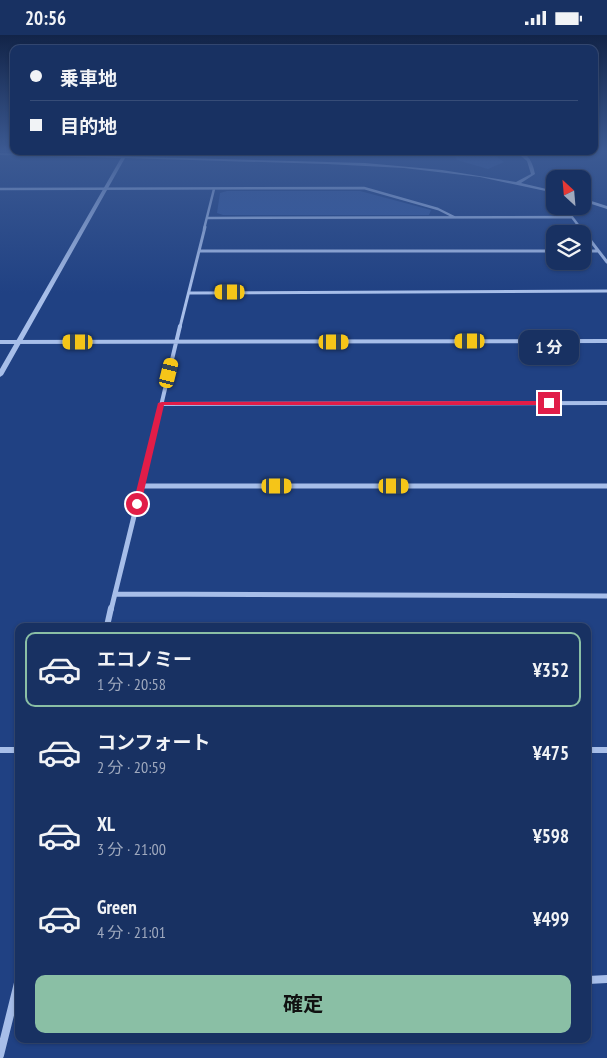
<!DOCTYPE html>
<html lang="ja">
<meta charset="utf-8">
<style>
:root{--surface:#183162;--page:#213968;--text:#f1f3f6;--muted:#9fa9be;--line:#364c77;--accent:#8abfa5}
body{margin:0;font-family:"PT Sans Narrow","Noto Sans JP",sans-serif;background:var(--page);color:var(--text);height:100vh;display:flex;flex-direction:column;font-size:19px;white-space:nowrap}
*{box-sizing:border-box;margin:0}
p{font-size:16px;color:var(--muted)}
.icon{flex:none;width:28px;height:28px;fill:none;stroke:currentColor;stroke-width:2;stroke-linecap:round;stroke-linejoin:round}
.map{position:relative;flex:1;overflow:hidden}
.details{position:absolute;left:15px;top:588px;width:576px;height:420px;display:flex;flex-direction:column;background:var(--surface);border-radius:10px;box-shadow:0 1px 4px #0004,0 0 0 1px var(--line)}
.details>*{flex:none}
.guide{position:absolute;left:10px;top:10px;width:588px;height:110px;border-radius:10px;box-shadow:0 1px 4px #0004,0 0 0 1px var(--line);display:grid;align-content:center;height:110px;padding:0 20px;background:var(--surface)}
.needle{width:32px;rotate:334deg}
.controls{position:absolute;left:546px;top:135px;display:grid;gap:10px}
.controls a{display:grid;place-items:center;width:45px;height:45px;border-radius:10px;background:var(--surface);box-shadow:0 1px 4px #0004,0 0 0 1px var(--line);font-size:25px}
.end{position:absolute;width:22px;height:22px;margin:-11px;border:6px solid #e11d48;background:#fff;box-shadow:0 0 0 2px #fff}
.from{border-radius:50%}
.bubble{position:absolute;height:35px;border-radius:10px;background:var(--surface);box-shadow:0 1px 4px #0004,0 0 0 1px var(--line);font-size:16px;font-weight:700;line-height:35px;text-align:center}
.car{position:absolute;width:15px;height:30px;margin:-15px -8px;border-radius:6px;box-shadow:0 0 4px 1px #0007;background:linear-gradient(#f5c518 24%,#345 0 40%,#f5c518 0 76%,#345 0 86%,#f5c518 0)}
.guide b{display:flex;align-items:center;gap:18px;height:48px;font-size:19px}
.guide b+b{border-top:1px solid var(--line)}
.guide i{width:12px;height:12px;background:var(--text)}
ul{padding:9px 0 0;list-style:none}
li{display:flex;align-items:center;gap:15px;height:75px;margin:0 10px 8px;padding:0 10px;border:2px solid transparent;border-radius:10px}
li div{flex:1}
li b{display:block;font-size:19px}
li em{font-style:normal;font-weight:700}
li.current{border-color:var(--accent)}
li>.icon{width:45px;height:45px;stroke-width:1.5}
.button{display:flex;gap:10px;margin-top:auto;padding:10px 20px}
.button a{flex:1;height:58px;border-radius:10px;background:var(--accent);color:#111;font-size:20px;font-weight:700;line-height:58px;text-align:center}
.status{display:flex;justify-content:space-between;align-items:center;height:35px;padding:0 25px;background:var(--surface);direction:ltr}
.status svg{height:14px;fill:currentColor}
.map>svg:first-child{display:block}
</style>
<div class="status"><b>20:56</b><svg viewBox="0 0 49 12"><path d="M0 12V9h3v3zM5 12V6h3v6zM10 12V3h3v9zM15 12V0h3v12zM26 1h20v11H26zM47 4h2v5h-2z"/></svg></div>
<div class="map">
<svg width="607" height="1023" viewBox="0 0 607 1023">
<rect width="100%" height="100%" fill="#204183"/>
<!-- green -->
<path fill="#3459a1" d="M451,116H489L504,127L488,134L457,125Z
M227,156H360L431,175L429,180H223L217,178L220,158Z"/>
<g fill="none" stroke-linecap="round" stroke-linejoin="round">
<!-- minor-far5 -->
<path stroke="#a7bee9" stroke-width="2.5" d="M0,154L364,153L438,174L454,182
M208,183L572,182L581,194
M204,194L214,154"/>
<!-- minor-far4 -->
<path stroke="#a7bee9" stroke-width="3" d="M580,192L607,227
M200,216H555
M582,216H598
M190,258L607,256
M180,292L205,192"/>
<!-- minor-far3 -->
<path stroke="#a7bee9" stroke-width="4" d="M0,307L607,306
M162,369L607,368
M150,417L180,291"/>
<!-- minor-far2 -->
<path stroke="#a7bee9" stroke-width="5" d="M141,451H607
M115,559L607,561
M111,575L150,416"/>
<!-- minor-far1 -->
<path stroke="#a7bee9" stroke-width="6" d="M107,591L111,573
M0,715H19
M588,715H607"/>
<!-- minor -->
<path stroke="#a7bee9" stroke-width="8" d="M588,945L607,944
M0,1020L19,944"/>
<!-- tertiary -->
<path fill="#a7bee9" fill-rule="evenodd" d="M515,116C528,116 533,128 535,139L521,148L555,156V158L480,142L404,133L327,129L125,123L3,340L0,342V334L121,123L0,120V118L365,128L442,135L516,147L531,139L527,126Z
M582,163L607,171V174L582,166Z"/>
</g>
<!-- sky -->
<linearGradient id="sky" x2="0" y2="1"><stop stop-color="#122448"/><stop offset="0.45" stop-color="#3c5a93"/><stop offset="1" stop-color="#3c5a93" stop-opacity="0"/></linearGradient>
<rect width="607" height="258" fill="url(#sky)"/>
<!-- route -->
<path fill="#e11d48" d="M549,366L551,367V370H164L141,469L137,471L133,469L158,368L162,367Z"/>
</svg>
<div class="controls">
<a><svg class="needle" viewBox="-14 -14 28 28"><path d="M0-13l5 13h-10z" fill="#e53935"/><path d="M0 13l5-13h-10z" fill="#9fa9be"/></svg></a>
<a><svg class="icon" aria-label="layers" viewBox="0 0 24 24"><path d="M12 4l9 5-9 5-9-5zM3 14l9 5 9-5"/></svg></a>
</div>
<i class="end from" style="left:137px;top:469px"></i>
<i class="end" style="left:549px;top:368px"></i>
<div class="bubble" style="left:519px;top:295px;width:60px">1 分</div>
<i class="car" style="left:230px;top:257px;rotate:270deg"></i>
<i class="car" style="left:470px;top:306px;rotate:270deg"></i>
<i class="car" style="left:78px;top:307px;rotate:270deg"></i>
<i class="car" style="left:334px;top:307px;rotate:90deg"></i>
<i class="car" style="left:169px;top:338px;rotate:14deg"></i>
<i class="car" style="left:277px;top:451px;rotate:90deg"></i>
<i class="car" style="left:394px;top:451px;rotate:90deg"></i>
<div class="guide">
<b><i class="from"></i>乗車地</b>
<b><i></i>目的地</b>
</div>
<section class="details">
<ul>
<li class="current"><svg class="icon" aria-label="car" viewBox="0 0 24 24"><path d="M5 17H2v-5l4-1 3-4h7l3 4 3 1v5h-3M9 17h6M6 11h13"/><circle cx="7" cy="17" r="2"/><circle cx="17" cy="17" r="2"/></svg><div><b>エコノミー</b><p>1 分 · 20:58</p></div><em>¥352</em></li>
<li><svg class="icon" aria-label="car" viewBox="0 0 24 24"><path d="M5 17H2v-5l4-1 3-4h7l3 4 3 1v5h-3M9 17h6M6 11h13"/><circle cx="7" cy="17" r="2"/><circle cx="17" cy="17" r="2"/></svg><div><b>コンフォート</b><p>2 分 · 20:59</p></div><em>¥475</em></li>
<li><svg class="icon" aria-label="car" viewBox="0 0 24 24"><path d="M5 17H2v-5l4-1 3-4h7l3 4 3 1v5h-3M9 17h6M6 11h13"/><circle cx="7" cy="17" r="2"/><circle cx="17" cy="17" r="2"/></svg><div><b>XL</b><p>3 分 · 21:00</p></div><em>¥598</em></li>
<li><svg class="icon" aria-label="car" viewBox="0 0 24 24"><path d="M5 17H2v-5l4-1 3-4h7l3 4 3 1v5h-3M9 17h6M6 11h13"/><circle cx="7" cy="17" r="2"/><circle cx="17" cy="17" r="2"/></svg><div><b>Green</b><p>4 分 · 21:01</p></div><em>¥499</em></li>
</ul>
<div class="button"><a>確定</a></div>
</section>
</div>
